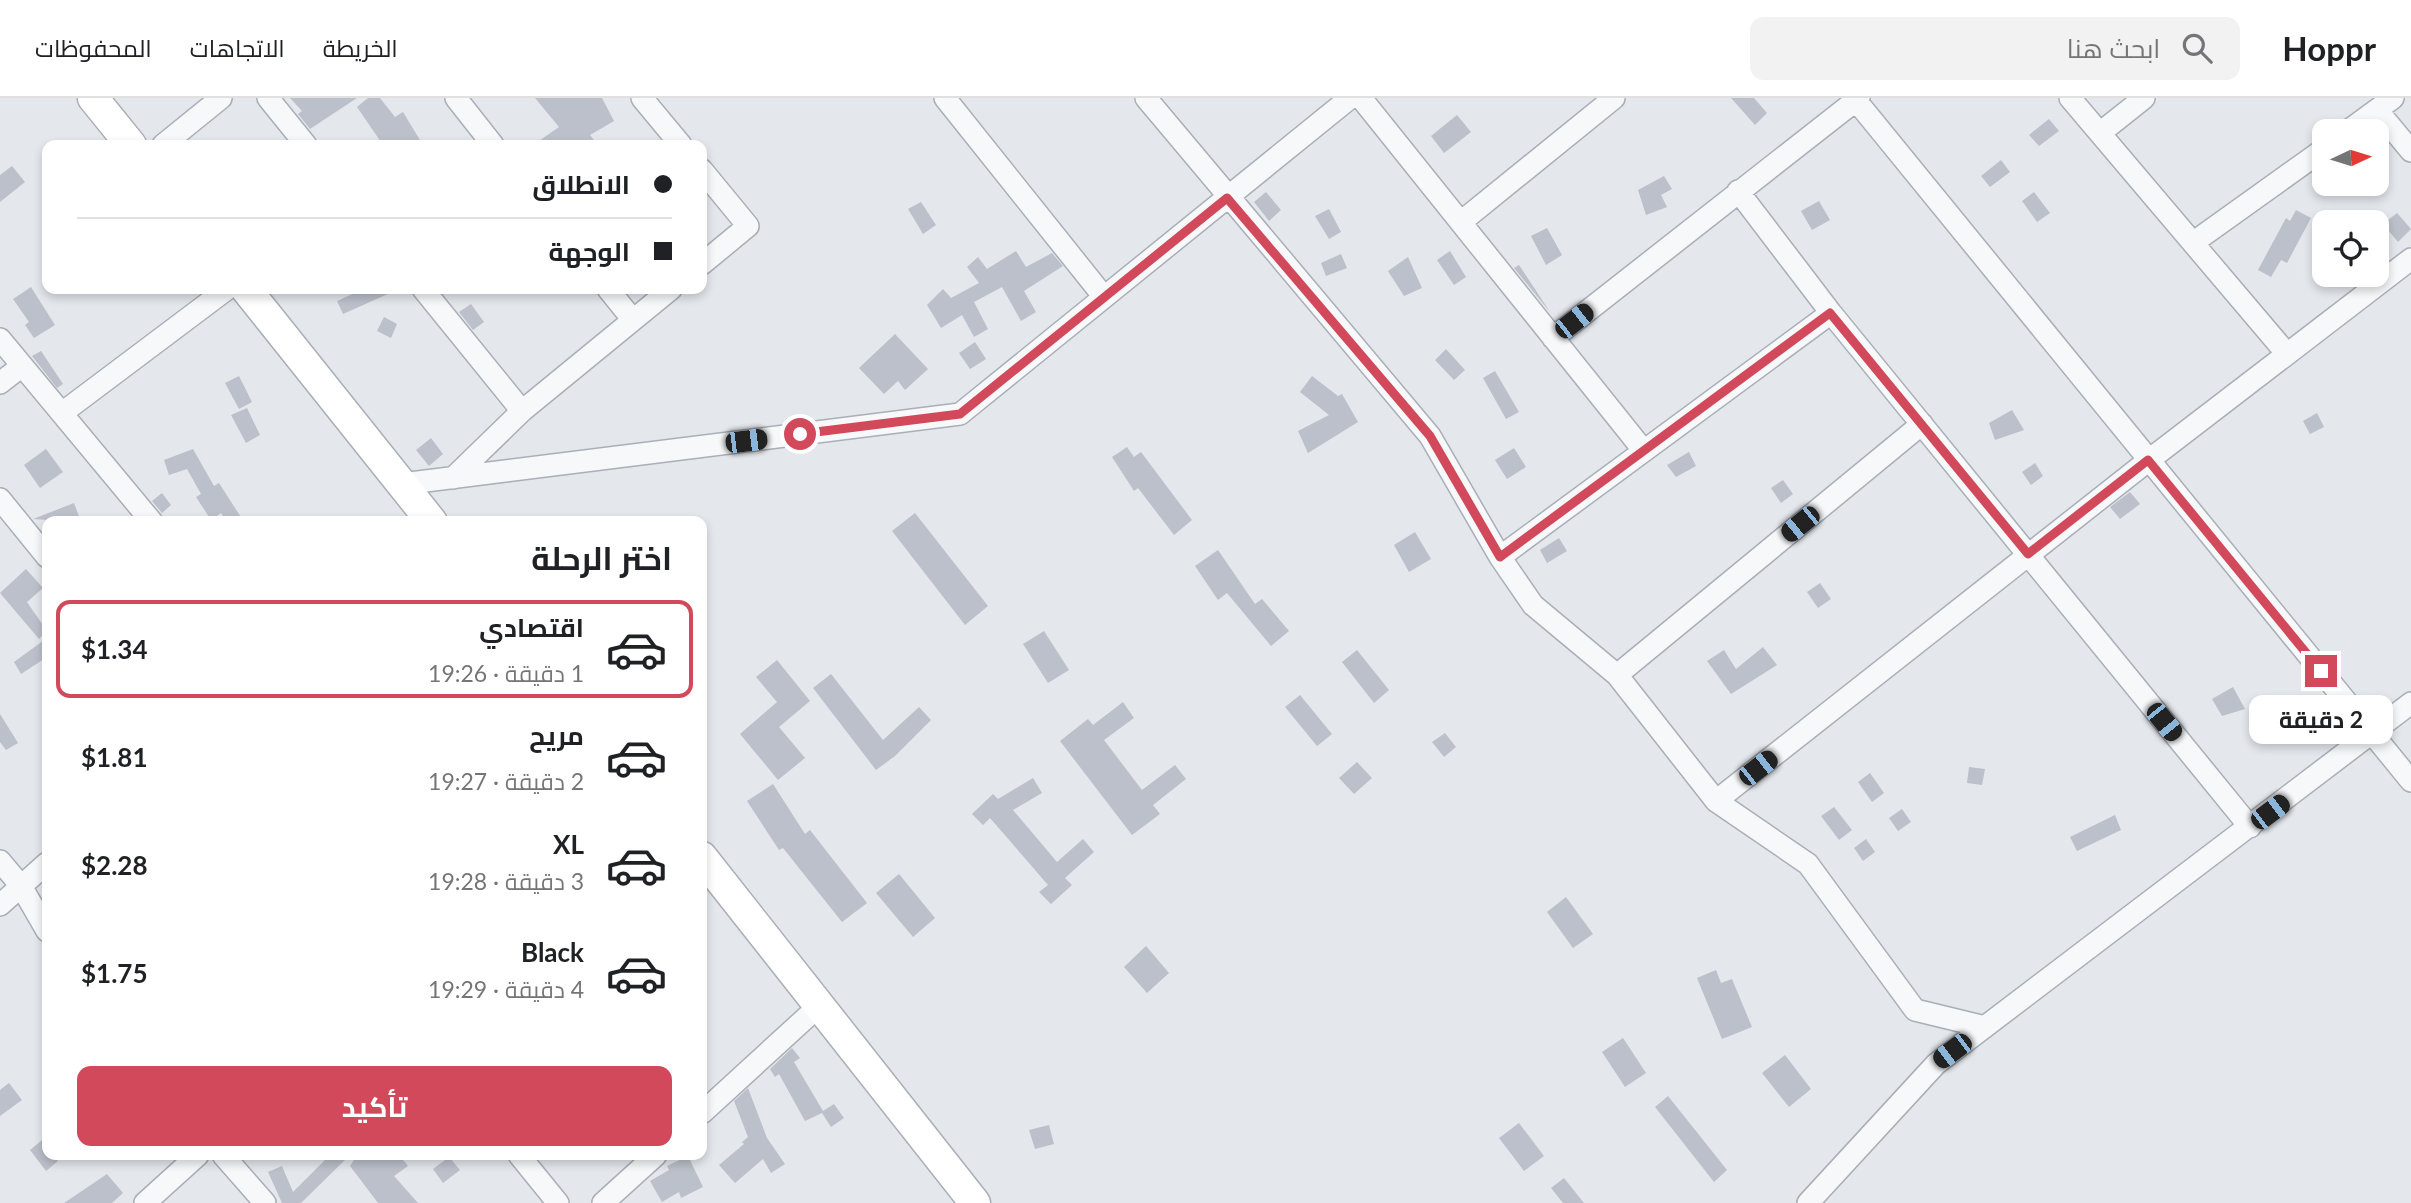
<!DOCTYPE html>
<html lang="ar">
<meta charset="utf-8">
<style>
:root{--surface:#fff;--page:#f2f2f2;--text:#202124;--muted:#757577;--line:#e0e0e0;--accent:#d1495b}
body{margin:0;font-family:Lato,Cairo,sans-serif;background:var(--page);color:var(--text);direction:rtl;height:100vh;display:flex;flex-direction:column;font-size:26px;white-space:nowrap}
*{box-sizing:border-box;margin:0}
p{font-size:23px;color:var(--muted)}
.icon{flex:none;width:38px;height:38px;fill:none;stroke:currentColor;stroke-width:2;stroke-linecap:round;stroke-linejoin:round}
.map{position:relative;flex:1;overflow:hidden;direction:ltr}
.details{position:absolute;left:42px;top:418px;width:665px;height:644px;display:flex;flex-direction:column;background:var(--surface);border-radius:14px;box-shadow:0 4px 10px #0003;direction:rtl}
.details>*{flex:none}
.guide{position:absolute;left:42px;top:42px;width:665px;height:154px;border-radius:14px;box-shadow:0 4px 10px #0003;direction:rtl;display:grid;align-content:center;height:154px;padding:0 35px;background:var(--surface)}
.needle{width:46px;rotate:86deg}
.controls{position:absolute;left:2312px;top:21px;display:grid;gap:14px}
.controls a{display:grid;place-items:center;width:77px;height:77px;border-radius:14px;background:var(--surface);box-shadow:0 4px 10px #0003;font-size:35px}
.end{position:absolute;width:32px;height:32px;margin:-16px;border:9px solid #d1495b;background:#fff;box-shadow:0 0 0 4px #fff}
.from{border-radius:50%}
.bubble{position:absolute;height:49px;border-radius:14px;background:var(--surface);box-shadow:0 4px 10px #0003;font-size:23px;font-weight:700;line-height:49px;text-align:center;direction:rtl}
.car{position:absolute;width:21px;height:42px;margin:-21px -10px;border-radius:9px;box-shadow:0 0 5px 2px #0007;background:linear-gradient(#222 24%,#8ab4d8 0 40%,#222 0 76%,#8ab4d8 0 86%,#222 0)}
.guide b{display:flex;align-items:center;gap:24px;height:66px;font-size:26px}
.guide b+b{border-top:2px solid var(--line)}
.guide i{width:18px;height:18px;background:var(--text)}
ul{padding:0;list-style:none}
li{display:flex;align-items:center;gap:21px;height:98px;margin:0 14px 10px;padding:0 21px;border:4px solid transparent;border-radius:14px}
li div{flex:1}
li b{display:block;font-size:26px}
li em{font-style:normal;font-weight:700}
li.current{border-color:var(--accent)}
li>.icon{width:63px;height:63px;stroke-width:1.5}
h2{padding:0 35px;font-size:32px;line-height:84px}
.action{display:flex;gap:14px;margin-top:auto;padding:14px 35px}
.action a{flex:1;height:80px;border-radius:14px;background:var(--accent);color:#fff;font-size:28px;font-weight:700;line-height:80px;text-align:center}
header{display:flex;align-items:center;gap:42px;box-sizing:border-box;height:98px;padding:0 35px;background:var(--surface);border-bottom:2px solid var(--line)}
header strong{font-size:33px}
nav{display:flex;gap:38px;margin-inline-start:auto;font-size:24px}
.search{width:490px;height:63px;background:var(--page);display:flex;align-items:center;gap:18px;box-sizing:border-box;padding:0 24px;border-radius:14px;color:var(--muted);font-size:26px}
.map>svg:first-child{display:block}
</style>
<header>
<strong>Hoppr</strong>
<div class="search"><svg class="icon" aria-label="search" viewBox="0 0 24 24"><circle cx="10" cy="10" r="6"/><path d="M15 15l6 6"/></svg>ابحث هنا</div>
<nav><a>الخريطة</a><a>الاتجاهات</a><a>المحفوظات</a></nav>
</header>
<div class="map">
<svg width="2411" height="1105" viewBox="0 0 2411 1105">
<rect width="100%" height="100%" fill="#e4e7ec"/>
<!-- building -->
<path fill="#bbc0ca" d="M290,0H357L310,31L298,16L302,13Z
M368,0H380L395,19L403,14L423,47H383L357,9Z
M535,0H602L614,23L590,37L598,47H533L559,29Z
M1731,0H1754L1767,15L1755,27Z
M1457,17L1471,34L1444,55L1431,38Z
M2049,21L2059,33L2039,48L2029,37Z
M2001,62L2010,74L1990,89L1981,78Z
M12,68L25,84L0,104V77Z
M1664,78L1672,91L1661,97L1667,109L1646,117L1638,92Z
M1266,94L1281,112L1269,123L1254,104Z
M2034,94L2050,115L2037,124L2022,103Z
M1819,103L1830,122L1812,132L1801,113Z
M921,104L936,127L923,136L908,111Z
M1329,111L1341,134L1329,141L1315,118Z
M2296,112L2311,120L2287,165L2281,162L2271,179L2258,172L2286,120L2290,123Z
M2397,115L2411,131L2398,144L2383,126Z
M1547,130L1562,157L1546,167L1531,138Z
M1016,153L1026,169L1052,155L1063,168L1024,193L1036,214L1021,223L1002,189L974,204L988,231L974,239L962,217L941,230L927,207L943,191L951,200L979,185L967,169L978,159L987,171Z
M1450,153L1466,179L1454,187L1437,162Z
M1341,156L1347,170L1326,178L1321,165Z
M1408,159L1422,190L1404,198L1388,173Z
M1519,167L1550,214L1514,170Z
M31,189L55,227L34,240L25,227L29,224L13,201Z
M363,191H399L343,216L337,203Z
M471,206L484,224L473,232L459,214Z
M384,219L397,226L391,240L377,233Z
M895,236L928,271L905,292L898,283L884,296L859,270Z
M975,244L986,261L970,271L959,255Z
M1446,251L1465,272L1454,282L1435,262Z
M41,253L63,286L57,290L32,258Z
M1495,273L1519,314L1506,321L1483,280Z
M239,278L252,304L239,311L225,285Z
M1312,278L1338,298L1342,296L1358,324L1308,355L1298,333L1329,317L1300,294Z
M247,310L260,337L246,345L231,317Z
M2012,312L2024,332L1995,342L1989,325Z
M2317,315L2324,329L2310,336L2303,323Z
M431,340L443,356L429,368L416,352Z
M1127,349L1134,359L1141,354L1192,422L1174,437L1138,390L1134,393L1112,359Z
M1514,350L1526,369L1507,381L1495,362Z
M46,351L63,374L40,390L24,367Z
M193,351L214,388L219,385L244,424H227L221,415L211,422L196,399L201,396L187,371L169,377L164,362Z
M1689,354L1696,368L1676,379L1667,367Z
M2035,365L2043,378L2031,387L2022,374Z
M1783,382L1793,396L1781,405L1771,390Z
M2130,394L2140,406L2120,421L2110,409Z
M162,395L171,407L162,415L152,403Z
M74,405L81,424L33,421Z
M915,415L988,508L965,527L892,433Z
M1415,434L1431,461L1409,474L1394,447Z
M1559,440L1567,453L1547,465L1540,452Z
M1218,452L1255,506L1262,501L1289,533L1271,548L1227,495L1218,502L1195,468Z
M26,471L43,490L27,504L47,533L39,541L0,495Z
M1820,485L1831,501L1818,510L1807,494Z
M1044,533L1069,572L1048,585L1023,546Z
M47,540V559L21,576L14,564Z
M1763,549L1777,567L1731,596L1707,563L1724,552L1736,571Z
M1357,552L1389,592L1374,605L1342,564Z
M777,562L810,603L779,629L805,660L778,682L740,636L777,604L756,579Z
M831,576L883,642L919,609L931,622L895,658L876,672L813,590Z
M2233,589L2245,611L2222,618L2212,601Z
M1300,597L1332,636L1317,648L1285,609Z
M2306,603L2316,619L2304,627L2296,610Z
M1123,604L1134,620L1104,642L1142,692L1175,667L1186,681L1153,707L1160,716L1132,737L1060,643L1088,621L1093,627Z
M0,616L18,645L6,652L0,644Z
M1445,635L1456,649L1444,659L1432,644Z
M1357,664L1372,680L1354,696L1339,680Z
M1969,669L1985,671L1982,687L1967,685Z
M1870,675L1884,695L1872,704L1858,684Z
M1033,680L1042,695L1013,712L1057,764L1083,741L1094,754L1065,780L1072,787L1051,806L1039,794L1048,787L990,720L983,727L972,716L993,696L998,701Z
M773,686L805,736L810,732L867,805L842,824L783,750L779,752L747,703Z
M1834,709L1852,732L1839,742L1821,718Z
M1902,711L1911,724L1898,733L1889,720Z
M2115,717L2121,732L2077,753L2070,739Z
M1866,741L1875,754L1863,763L1854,750Z
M899,776L935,820L913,839L876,795Z
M1566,799L1593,836L1573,850L1547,814Z
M1146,848L1169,875L1147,895L1124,869Z
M1716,872L1721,885L1732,881L1752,929L1722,941L1697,880Z
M1623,940L1646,975L1625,989L1602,954Z
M792,950L800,960L794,964L823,1013L834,1006L844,1020L831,1029L822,1015L805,1023L779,976L775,979L770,971Z
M1785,957L1811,991L1789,1009L1762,975Z
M9,985L22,1002L0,1018V992Z
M748,990L767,1040L785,1066L771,1075L763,1061L735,1085L719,1067L744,1046L742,1044L748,1039L734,1003Z
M1668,998L1727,1072L1714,1084L1655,1009Z
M1519,1025L1544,1058L1524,1073L1499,1040Z
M1049,1027L1054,1046L1035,1051L1029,1032Z
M42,1042L47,1048V1057H54L58,1063L46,1073L30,1052Z
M330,1057H350L301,1105H282L268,1074L282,1068L293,1094Z
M357,1057H399L408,1068L394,1078L418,1105H378L350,1068Z
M688,1058L703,1089L681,1100L679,1094L662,1104L650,1083L669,1072L667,1068Z
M449,1059L460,1072L443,1085L433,1071Z
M107,1076L123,1095L112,1105H64Z
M1564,1080L1584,1105H1563L1551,1090Z"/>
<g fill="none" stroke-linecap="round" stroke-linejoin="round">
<defs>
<path id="street" d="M268,0L306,47
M456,0L493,47
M642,0L681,47
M945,0L1104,199
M1146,0L1430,338L1500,459L1533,507L1617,577L1716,703L1808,766L1915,912L1985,929
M1361,0L1644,353
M1854,0L2411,683
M2070,0L2287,256
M2377,12L2411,53
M2348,33L2393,0
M2100,35L2144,0
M163,47L221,0
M702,72L748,128L702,166
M1738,93L1831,215L2250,729
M1461,124L1614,0
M2194,144L2324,51
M423,191L522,313
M608,191L633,222
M1553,240L1859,0
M0,241L152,424
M0,285L22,268
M62,315L227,191
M453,380L522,313L671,191
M402,386L960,316L1350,0
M0,401L47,459
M1500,459L1831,215
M1617,577L1922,326
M1716,703L2149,362L2411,161
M0,763L21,788L47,833
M0,807L47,765
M702,1015L820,907
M223,1057L265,1105
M519,1057L558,1105
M145,1105L198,1057
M603,1105L656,1057
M1808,1105L1936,966L2411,605"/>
<path id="secondary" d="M93,0L131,47
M246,191L432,424
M702,759L975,1105"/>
</defs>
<!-- street casing -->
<use href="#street" stroke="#a9aeb7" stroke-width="24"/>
<!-- secondary casing -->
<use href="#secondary" stroke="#a9aeb7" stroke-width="33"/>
<!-- street -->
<use href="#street" stroke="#f7f8fa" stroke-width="21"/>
<!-- secondary -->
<use href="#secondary" stroke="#fff" stroke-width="30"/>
</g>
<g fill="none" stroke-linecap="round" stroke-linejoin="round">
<!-- route -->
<path stroke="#d1495b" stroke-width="9" d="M800,336L960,316L1227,100L1430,338L1500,459L1830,215L2028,456L2148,362L2321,573"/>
</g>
</svg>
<div class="controls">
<a><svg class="needle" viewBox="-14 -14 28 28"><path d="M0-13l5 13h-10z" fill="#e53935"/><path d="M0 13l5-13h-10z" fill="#757577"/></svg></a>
<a><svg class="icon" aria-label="locate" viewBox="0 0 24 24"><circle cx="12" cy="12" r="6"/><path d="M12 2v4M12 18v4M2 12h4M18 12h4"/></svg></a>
</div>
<i class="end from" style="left:800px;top:336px"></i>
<i class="end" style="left:2321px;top:573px"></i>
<div class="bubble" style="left:2249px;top:597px;width:144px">2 دقيقة</div>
<i class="car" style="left:1574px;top:223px;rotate:52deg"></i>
<i class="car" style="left:746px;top:343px;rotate:83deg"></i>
<i class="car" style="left:1800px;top:426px;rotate:231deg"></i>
<i class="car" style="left:2164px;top:624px;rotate:141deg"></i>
<i class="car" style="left:1758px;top:670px;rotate:52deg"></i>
<i class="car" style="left:2270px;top:714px;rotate:53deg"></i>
<i class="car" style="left:1952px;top:953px;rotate:233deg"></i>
<div class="guide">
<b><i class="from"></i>الانطلاق</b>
<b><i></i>الوجهة</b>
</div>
<section class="details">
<h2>اختر الرحلة</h2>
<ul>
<li class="current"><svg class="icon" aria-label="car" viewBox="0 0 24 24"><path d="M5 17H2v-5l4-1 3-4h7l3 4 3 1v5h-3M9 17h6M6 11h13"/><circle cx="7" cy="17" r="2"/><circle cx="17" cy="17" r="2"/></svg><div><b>اقتصادي</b><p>1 دقيقة · 19:26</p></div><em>$1.34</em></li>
<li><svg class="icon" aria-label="car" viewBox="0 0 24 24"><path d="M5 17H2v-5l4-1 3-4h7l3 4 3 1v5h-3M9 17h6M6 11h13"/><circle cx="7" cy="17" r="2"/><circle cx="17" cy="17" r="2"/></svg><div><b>مريح</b><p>2 دقيقة · 19:27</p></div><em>$1.81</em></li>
<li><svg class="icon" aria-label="car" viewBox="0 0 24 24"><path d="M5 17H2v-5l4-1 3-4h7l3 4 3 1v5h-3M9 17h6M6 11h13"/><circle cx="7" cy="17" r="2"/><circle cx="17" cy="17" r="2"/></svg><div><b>XL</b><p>3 دقيقة · 19:28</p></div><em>$2.28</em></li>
<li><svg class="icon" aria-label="car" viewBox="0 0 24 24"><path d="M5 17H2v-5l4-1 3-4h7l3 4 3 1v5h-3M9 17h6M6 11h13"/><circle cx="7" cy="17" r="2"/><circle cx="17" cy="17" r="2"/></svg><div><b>Black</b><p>4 دقيقة · 19:29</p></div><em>$1.75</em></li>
</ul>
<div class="action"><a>تأكيد</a></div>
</section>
</div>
